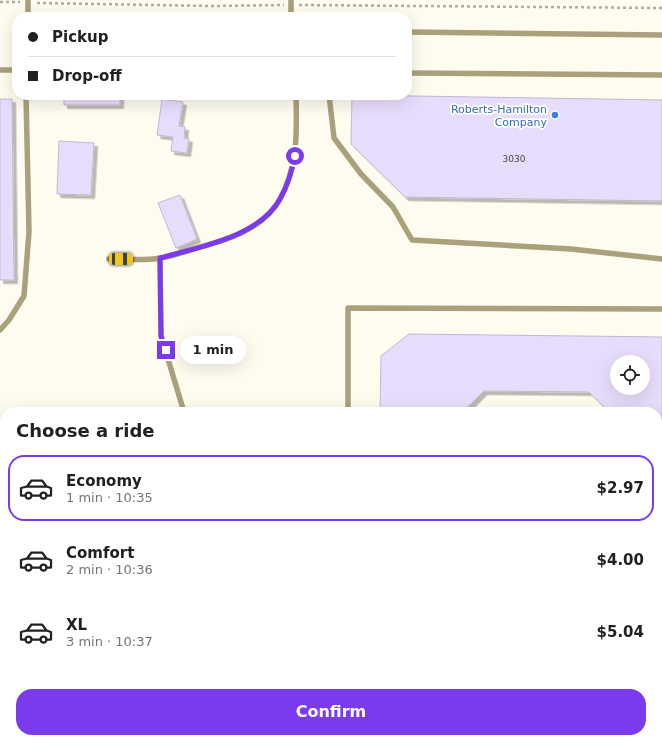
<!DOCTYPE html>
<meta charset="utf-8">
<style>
:root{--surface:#fff;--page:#f6f6f6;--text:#202124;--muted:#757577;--line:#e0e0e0;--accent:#7c3aed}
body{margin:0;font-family:"DejaVu Sans",sans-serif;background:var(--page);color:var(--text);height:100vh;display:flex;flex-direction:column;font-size:15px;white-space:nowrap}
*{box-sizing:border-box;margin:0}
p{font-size:13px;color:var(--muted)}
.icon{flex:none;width:22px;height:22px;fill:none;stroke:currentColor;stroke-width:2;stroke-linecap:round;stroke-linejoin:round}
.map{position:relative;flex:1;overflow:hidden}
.panel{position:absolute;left:0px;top:407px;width:662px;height:336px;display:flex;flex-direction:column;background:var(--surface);border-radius:16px 16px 0 0;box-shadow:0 4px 16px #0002}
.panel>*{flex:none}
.banner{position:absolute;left:12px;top:12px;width:400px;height:88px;border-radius:16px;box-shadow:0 4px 16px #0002;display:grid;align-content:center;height:88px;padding:0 16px;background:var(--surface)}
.controls{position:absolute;left:610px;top:355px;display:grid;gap:8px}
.controls a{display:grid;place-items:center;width:40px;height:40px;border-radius:50%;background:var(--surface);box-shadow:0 4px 16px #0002;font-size:20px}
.end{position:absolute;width:18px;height:18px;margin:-9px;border:5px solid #7c3aed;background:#fff;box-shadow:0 0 0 2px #fff}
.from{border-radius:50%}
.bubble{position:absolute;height:28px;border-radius:14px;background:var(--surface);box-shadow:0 4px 16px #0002;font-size:13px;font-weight:600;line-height:28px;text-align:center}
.car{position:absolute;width:12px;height:24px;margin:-12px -6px;border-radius:5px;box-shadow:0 0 3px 1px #0007;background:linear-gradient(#f5c518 24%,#345 0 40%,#f5c518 0 76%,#345 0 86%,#f5c518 0)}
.banner b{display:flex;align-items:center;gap:14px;height:38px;font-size:15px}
.banner b+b{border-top:1px solid var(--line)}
.banner i{width:10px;height:10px;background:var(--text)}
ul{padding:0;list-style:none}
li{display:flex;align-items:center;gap:12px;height:66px;margin:0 8px 6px;padding:0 8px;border:2px solid transparent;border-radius:16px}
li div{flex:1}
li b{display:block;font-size:15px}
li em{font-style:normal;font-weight:600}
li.selected{border-color:var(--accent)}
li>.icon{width:36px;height:36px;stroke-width:1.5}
h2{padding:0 16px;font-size:18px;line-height:48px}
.button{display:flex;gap:8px;margin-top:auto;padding:8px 16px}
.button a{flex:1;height:46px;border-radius:16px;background:var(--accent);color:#fff;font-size:16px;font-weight:600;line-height:46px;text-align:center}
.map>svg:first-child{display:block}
</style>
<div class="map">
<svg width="662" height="743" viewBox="0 0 662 743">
<defs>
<filter id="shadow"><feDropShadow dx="3.5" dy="3.5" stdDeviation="0" flood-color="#0004"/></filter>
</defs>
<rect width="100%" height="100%" fill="#fefbef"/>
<!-- building -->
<path fill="#e8dcfc" stroke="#c1b7d1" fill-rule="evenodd" filter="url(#shadow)" d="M64,95H120V105H64Z
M352,95L662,100V201L405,197L351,144Z
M0,99H12L14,280H0Z
M162,99L183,102L179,126L185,127L184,138L189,139L187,153L171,151L173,137L157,135Z
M59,141L94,143L91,195L57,194Z
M180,195L197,239L176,248L158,203Z
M409,334L662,337V501H657V412H609L589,392L484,391L470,405L460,412H380L381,356ZM617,362H643V388H617Z
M657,539H662V703L657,708Z"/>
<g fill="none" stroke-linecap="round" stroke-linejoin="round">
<!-- path -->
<path stroke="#b0ada1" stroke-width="2.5" stroke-dasharray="3 3" stroke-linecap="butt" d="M0,2H20
M37,3L212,6L284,5
M299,5L662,8"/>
<!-- service -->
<path stroke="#aaa07c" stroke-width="5.5" d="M291,0V17
M28,17V0
M407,32L662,35
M0,70H17
M407,73L662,75
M329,95L334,138L361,174L393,207L412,240L571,249L662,259
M160,258L161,336L184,412
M109,259C125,259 144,261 160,258C170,257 180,253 190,250C222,241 263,231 280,199C298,166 297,131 296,95
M0,330L9,320L24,296L29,232L26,95
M348,412V308L662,309
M657,517H662
M657,734H662
M75,738V743
M283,743V738
M346,743V738"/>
</g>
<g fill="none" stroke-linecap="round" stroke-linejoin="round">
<!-- route -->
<path stroke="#7c3aed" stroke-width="5" d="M166,350L161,336L160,258C199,247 259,237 280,199C288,185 292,171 295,156"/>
</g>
<!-- markers -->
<circle fill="#3f7fe0" stroke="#fff" stroke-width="1.5" cx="555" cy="115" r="4"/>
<g text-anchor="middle" stroke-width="3.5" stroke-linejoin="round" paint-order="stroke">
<!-- number labels -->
<g font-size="9" fill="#4b4646">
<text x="514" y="162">3030</text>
</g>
<!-- shop labels -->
<g font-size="11" fill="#366cbe" stroke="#fff" text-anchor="end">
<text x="547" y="113">Roberts-Hamilton<tspan x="547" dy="13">Company</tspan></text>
</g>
</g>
</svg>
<div class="controls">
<a><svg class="icon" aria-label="locate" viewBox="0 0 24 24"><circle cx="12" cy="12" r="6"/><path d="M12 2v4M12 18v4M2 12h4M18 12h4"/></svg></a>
</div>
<i class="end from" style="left:295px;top:156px"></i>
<i class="end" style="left:166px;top:350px"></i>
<div class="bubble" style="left:180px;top:336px;width:66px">1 min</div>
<i class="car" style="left:121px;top:259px;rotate:90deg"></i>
<div class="banner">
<b><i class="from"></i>Pickup</b>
<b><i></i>Drop-off</b>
</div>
<section class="panel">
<h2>Choose a ride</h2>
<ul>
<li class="selected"><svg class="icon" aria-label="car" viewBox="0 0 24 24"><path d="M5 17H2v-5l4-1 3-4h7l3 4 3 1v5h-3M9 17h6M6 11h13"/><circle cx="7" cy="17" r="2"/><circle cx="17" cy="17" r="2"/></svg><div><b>Economy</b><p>1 min · 10:35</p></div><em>$2.97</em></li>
<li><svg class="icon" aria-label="car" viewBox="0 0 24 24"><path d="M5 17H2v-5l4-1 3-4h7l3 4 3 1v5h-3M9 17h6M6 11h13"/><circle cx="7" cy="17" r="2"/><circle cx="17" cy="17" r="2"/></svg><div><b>Comfort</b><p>2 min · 10:36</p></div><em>$4.00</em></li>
<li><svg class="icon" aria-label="car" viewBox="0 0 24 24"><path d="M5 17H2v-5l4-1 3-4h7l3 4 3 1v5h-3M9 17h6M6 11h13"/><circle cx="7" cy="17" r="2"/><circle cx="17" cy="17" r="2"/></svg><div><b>XL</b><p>3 min · 10:37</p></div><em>$5.04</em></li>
</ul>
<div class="button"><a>Confirm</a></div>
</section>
</div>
